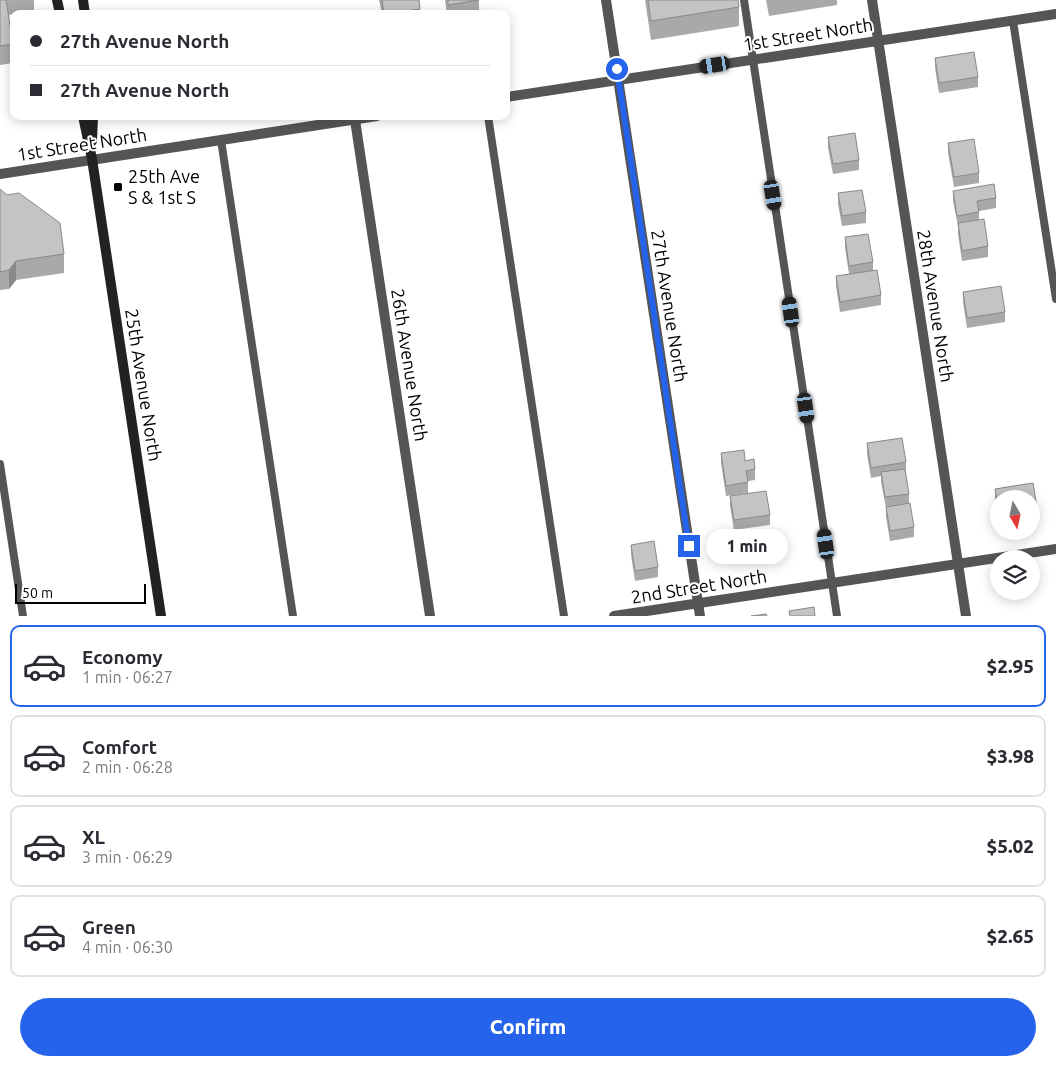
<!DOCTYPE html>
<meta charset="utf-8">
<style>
:root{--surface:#fff;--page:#f2f2f3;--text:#2b2b33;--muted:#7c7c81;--line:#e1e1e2;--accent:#2563eb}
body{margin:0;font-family:Ubuntu,sans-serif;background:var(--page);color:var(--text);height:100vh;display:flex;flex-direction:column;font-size:19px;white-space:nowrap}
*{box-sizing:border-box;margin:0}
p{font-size:16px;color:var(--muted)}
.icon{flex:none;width:28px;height:28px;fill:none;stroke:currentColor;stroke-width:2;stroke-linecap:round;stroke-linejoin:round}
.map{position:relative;height:616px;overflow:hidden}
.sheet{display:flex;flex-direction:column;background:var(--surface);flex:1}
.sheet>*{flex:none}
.top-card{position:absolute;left:10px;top:10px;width:500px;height:110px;border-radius:10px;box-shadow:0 2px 12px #0003;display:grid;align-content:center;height:110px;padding:0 20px;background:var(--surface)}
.needle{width:32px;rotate:171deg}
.fabs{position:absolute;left:990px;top:490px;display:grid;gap:10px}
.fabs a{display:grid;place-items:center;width:50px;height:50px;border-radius:50%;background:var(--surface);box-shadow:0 2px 12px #0003;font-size:25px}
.scale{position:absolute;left:15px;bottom:12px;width:131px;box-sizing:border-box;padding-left:5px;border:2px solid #000;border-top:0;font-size:14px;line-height:18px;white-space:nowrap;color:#000;-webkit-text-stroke:4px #fff;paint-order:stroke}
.end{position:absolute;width:22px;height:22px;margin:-11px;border:6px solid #2563eb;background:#fff;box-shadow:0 0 0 2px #fff}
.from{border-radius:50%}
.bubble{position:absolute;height:35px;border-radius:18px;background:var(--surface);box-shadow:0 2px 12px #0003;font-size:16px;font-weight:800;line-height:35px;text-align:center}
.car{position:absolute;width:15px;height:30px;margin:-15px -8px;border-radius:6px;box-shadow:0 0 4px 1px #0007;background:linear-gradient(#222 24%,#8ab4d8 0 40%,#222 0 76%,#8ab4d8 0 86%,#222 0)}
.top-card b{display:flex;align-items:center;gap:18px;height:48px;font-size:19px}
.top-card b+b{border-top:1px solid var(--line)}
.top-card i{width:12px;height:12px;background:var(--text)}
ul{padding:9px 0 0;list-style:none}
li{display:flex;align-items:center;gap:15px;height:82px;margin:0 10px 8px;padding:0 10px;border:2px solid var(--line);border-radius:10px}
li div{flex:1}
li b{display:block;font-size:19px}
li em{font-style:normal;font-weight:800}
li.selected{border-color:var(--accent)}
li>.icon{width:45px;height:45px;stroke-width:1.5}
.button{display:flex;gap:10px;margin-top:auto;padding:10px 20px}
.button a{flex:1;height:58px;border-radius:30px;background:var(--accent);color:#fff;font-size:20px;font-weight:800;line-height:58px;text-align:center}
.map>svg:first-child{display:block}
</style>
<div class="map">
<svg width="1056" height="616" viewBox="0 0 1056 616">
<rect width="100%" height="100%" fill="#fff"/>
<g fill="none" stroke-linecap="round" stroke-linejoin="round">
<!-- lane -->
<path stroke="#555" stroke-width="8" d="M744,0L837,616
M1013,21L1056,299
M488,116L564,616
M221,140L293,616
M0,464L23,616"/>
<!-- street -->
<path stroke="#555" stroke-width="10" d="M606,0L700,616
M872,0L966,616
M506,97L1056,14
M355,120L430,616
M0,174L377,116
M614,616L1056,549"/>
<!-- secondary -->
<path stroke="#222" stroke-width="10" d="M57,0L60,14
M83,0L85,14
M83,116L92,159L161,616
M92,141L93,116"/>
</g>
<!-- wall -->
<path fill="#a9a9a9" d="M0,0H34V11L8,15L13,44V63L0,65Z
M379,0H419L420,14H382Z
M445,0H479V14H447Z
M645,0H738L739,7V26L651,40Z
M766,0H837V5L769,16Z
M935,58L978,77V87L939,93L935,68Z
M828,137L859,160V170L833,174L828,148Z
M948,143L979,173V183L954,187L948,153Z
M0,189L64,254V273L16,280L9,289L0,290Z
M953,191L996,198V208L979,211V220L988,246V257L962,261L958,234V226L953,201Z
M838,193L866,212V223L842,226L838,204Z
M845,237L873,262V270L881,295V305L840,312L836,286V276L849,274L845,248Z
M963,292L1005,312V322L967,328L963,302Z
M867,443L906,462V473H905L909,494V504L914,527V537L890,541L886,517V508L881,482V476L871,478L867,454Z
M721,453L745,461L755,469V480L748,481V493L726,496L721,463Z
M1033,483L1037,508V518L1031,519V499H999V520L995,499V489Z
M730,496L770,515V525L734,530L730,506Z
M631,545L658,567V577L635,581L631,555Z"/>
<!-- shaded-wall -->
<path fill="#898989" d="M16,261V280L9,289V270Z"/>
<!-- building -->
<path fill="#c4c4c4" stroke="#898989" d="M0,0H6L13,44L0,46Z
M382,0H419L420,9L384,14Z
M448,0H479L448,5Z
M648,0H738L739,7L651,21Z
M974,52L978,77L939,83L935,58Z
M855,133L859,160L833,164L828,137Z
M974,139L979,173L954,177L948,143Z
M994,184L996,198L977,201L979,212L957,216L953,191Z
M0,189L7,195L19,193L60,223L64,254L16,261L9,270L0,272Z
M862,190L866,212L842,216L838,193Z
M984,219L988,246L962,251L958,223Z
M868,234L873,262L849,266L845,237Z
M877,270L881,295L840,302L836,276Z
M1001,286L1005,312L967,318L963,292Z
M902,438L906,462L871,468L867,443Z
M744,450L745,461L754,459L755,469L746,471L748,482L726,486L721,453Z
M905,469L909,494L885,497L881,472Z
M1033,483L1037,508L1031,509V499H999V510L995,489Z
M766,491L770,515L734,520L730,496Z
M910,503L914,527L890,531L886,507Z
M654,541L658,567L635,571L631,545Z
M814,607L815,616H790L789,611Z
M766,614L767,616H751Z"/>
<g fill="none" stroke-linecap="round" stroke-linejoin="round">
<!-- route -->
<path stroke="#2563eb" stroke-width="6" d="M617,69L689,546"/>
</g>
<!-- markers -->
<rect fill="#000" stroke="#fff" stroke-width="2" x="113" y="182" width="10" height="10" rx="2.5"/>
<g text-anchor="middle" stroke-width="4" stroke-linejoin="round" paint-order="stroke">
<!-- street labels -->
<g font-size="18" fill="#000" stroke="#fff">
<text transform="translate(808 35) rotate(-9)" y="6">1st Street North</text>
<text transform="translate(82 145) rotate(-9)" y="6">1st Street North</text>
<text transform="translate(669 306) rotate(81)" y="6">27th Avenue North</text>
<text transform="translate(935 306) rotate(81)" y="6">28th Avenue North</text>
<text transform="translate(409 365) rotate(81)" y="6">26th Avenue North</text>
<text transform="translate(143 385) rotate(81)" y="6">25th Avenue North</text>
<text transform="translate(699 587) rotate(-9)" y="6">2nd Street North</text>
</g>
<!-- poi labels -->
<g font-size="18" fill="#000" stroke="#fff" text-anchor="start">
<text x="128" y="183">25th Ave<tspan x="128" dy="21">S &amp; 1st S</tspan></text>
</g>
</g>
</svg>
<div class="fabs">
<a><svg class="needle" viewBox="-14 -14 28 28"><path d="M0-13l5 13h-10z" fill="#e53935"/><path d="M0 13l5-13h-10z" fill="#7c7c81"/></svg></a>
<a><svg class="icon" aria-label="layers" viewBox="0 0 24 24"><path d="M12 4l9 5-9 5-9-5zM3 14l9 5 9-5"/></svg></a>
</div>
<div class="scale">50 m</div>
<i class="end from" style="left:617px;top:69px"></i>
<i class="end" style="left:689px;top:546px"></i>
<div class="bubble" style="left:706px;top:529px;width:82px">1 min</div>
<i class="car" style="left:715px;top:65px;rotate:261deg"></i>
<i class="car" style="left:773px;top:195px;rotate:171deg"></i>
<i class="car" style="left:791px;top:312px;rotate:352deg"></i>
<i class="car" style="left:806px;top:408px;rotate:172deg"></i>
<i class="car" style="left:826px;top:544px;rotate:352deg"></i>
<div class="top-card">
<b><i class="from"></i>27th Avenue North</b>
<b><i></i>27th Avenue North</b>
</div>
</div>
<section class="sheet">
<ul>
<li class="selected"><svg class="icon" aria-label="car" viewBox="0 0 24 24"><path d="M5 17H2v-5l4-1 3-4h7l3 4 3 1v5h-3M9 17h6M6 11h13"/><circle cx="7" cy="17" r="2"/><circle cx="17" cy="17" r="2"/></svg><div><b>Economy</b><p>1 min · 06:27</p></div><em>$2.95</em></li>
<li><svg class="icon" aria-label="car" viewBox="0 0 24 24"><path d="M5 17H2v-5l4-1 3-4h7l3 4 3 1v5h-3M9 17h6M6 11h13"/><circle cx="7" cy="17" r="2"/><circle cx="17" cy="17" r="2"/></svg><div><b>Comfort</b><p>2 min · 06:28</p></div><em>$3.98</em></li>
<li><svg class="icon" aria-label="car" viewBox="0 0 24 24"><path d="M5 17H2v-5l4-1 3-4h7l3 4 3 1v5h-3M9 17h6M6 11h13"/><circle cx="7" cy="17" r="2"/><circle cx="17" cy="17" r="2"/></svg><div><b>XL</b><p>3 min · 06:29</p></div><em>$5.02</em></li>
<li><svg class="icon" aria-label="car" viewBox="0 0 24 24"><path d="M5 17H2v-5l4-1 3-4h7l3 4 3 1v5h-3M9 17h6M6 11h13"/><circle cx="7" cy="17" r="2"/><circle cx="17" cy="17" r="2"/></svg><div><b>Green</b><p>4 min · 06:30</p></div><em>$2.65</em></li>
</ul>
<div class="button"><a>Confirm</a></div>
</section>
